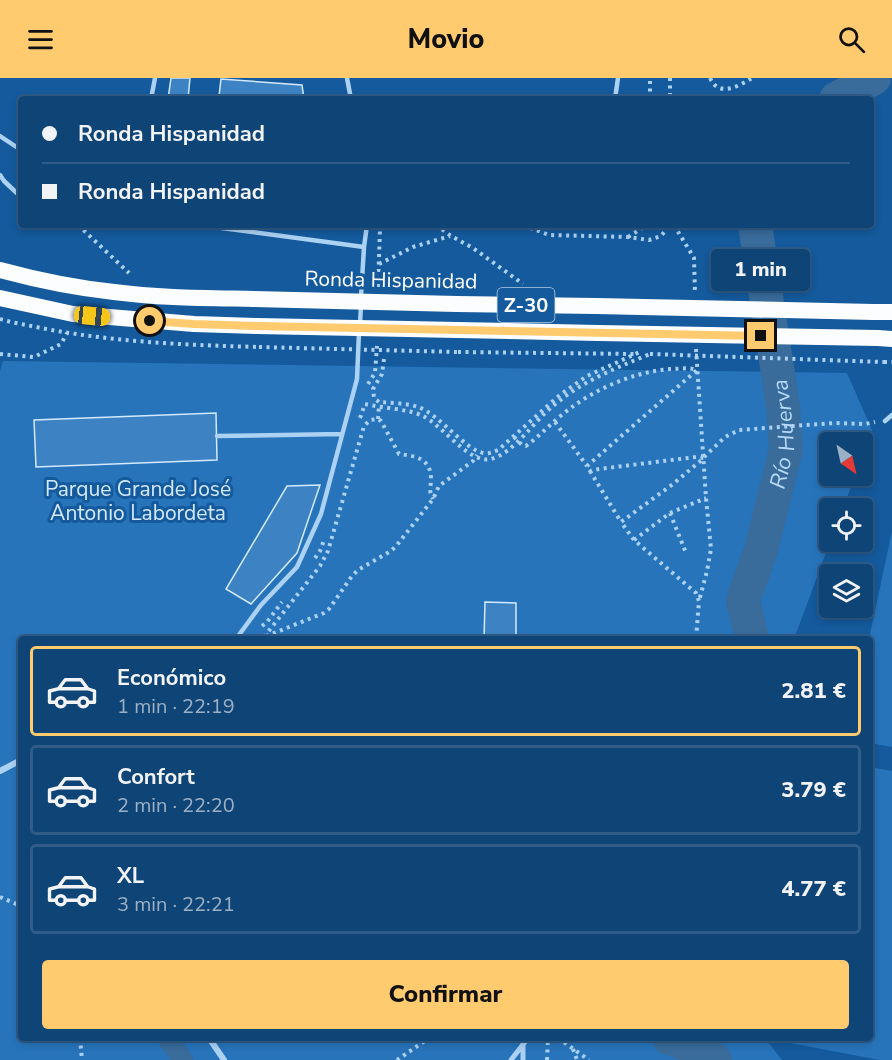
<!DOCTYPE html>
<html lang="es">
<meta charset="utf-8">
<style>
:root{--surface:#0f4476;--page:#1d4e7e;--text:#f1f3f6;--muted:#9bb0c5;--line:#2f5c88;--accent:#ffcb6e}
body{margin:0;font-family:"Nunito Sans",sans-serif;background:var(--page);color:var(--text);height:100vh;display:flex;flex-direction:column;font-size:22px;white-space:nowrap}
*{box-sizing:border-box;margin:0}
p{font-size:20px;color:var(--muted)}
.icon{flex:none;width:33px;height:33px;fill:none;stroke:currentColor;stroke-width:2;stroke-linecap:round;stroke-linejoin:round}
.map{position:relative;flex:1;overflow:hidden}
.side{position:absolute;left:18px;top:558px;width:855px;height:405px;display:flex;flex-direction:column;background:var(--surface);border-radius:6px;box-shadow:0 3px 9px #0003,0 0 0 2px var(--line)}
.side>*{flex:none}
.hud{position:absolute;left:18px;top:18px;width:856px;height:132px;border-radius:6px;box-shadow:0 3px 9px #0003,0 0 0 2px var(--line);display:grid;align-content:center;height:132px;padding:0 24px;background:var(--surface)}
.needle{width:39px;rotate:146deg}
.buttons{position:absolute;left:819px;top:354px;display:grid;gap:12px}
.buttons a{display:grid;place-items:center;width:54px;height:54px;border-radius:6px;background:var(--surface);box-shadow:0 3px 9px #0003,0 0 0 2px var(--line);font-size:30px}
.end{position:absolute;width:27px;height:27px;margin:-14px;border:8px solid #ffcb6e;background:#111;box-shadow:0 0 0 3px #111}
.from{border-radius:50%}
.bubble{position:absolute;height:42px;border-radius:6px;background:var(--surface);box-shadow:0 3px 9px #0003,0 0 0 2px var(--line);font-size:20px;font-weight:800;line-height:42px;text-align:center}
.car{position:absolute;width:18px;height:36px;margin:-18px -9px;border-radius:8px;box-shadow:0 0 4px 2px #0007;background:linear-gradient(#f5c518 24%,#345 0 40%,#f5c518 0 76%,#345 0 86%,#f5c518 0)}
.hud b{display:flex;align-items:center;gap:21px;height:57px;font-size:22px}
.hud b+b{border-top:2px solid var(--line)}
.hud i{width:15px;height:15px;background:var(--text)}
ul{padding:10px 0 0;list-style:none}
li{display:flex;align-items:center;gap:18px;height:90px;margin:0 12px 9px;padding:0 12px;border:3px solid var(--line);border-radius:6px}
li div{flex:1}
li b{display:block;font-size:22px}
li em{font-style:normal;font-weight:800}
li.on{border-color:var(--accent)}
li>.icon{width:54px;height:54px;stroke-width:1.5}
.primary-button{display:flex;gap:12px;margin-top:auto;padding:12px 24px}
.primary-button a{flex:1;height:69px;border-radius:6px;background:var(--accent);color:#111;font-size:24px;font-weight:800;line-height:69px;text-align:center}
header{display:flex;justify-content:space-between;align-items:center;height:78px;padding:0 24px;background:var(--accent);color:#111;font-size:27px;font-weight:800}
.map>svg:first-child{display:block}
</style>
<header><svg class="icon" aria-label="menu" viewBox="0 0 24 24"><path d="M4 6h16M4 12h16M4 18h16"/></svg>Movio<svg class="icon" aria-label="search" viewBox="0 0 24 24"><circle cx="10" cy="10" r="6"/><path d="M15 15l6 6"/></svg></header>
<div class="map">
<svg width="892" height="982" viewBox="0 0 892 982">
<rect width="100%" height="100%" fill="#145a9d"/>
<!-- green -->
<path fill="#2774bb" d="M3,283L847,295L872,352L863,378L862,364H830V398H855L843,430H830V464L794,561H21V960H765L782,982H0V293Z
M892,453V669L870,665V561H869Z
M870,689L892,693V982H879L785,964V960H870Z"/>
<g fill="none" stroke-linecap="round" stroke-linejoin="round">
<!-- canal -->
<path stroke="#396b9b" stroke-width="20" d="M167,960L183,982"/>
<!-- river -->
<g stroke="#396b9b" stroke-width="34">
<path d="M836,21L874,0"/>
<path id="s1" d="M752,561L743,522L761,472L786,371L783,328L755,147"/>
<path d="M669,960L704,973L715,982"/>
</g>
</g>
<!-- building -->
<path fill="#3d83c4" stroke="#d3e9fd" stroke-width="1.5" d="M171,0H190L188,21H168Z
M221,1L302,7L304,21H237L219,18Z
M216,335L217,382L36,389L34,342Z
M320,407L297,475L251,526L226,511L287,408Z
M485,524L516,525V561H484Z
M187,557L193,561H175V560Z"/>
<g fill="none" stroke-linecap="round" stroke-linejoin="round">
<!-- path -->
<path stroke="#abd1f3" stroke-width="4" stroke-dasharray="3 4.5" stroke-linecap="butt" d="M670,0V21
M710,0C719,20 739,8 752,0
M650,21V0
M78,147L129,195
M436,147L451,158L473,170L523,206
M523,147L549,157L628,159L649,162L661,158L670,147
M674,147L694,180L695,216
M628,159L647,147
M379,186L413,169L450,158
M378,209L380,151
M0,241C13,245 27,247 41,250C113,264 185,267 259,269
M696,271L706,420L711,471L707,493L699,523
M458,274L634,276
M0,276L34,279L61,266L67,255
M384,281L382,296L373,311L374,320L379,324C391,325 406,325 418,329C439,336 466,373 484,375C489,376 493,374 498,372L561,316L587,298L642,273
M884,284H892
M368,306L375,295L377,268
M360,340L365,326C381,330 409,331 423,338C442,348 462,376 482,381C503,386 529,351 543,337C575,306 609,293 650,276
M378,341L379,327
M555,344L587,388
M514,359L522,367L526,368C541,357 553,343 568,332C597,310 634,294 670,291C679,291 688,289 697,292L587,388L590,393L599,391L696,379L704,380L673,406L621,444L634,462L696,515L699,523L696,561
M704,379L725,359L739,352L834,345L865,346L875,344
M590,393L621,444
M670,435L686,475
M634,462L670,435L706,420
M315,480L320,473L324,462
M262,548L267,544L282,524
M264,559L320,488L328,473L364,348L370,342L378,341L381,343L399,376C415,378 431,380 431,401C431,411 428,410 433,421
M259,561L324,535L329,531L352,498L358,492L391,473L397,467L433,421L439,408L473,383L477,377
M0,819L21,828
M80,960L82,982
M558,960L589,982
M573,971L577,982
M397,982L429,960
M547,982L548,960"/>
<!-- service -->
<path stroke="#abd1f3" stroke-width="4.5" d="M347,0L351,21
M151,21L155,0
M615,21L618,0
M0,58L21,72
M0,97L4,103L21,119
M199,147L364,169
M361,219L364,169L367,147
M360,246L361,227
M885,343L892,337
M217,358L342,356
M236,561L261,527L297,489L321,436L357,301L359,254"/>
<!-- pedestrian -->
<path stroke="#abd1f3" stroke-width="5" d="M523,967V982
M511,982L528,960"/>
<!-- minor -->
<path stroke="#abd1f3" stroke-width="6" d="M0,693L21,682
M209,960L224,982"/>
<!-- trunk -->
<path stroke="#fcfdff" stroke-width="16" d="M0,192C37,202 76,210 114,214C160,220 207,220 254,221
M0,220L73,236L194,246L257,248
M457,226L596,228
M874,234H892
M458,252L598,255
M878,260L892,261"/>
<!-- path-bridge -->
<path stroke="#abd1f3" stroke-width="4" stroke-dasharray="3 4.5" stroke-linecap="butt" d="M259,269L458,274
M650,276L884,284"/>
<!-- trunk-bridge -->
<path stroke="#fcfdff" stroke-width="16" d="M254,221L457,226
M596,228L874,234
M257,248L458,252
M598,255L878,260"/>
</g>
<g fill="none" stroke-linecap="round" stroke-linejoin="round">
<!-- route -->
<path stroke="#ffcb6e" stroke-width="8" d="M150,243L194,246L257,248L761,258"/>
</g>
<g text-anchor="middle" stroke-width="6" stroke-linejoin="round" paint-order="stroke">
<!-- shield labels -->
<rect fill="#145a9d" stroke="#b8cee2" stroke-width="1.5" x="497.5" y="210" width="57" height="34" rx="4.5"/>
<g font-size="20" font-weight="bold" fill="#fff">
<text x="526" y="234">Z-30</text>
</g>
<!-- street labels -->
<g font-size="21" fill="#fff" stroke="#145a9d">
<text transform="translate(391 202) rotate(1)" y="7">Ronda Hispanidad</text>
</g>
<!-- park labels -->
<g font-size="21" fill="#d3e9fd" stroke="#145a9d">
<text x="138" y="418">Parque Grande José<tspan x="138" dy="24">Antonio Labordeta</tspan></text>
</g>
<!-- water labels -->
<g font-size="22" font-style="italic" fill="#b8dbfa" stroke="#145a9d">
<text dy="8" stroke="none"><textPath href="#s1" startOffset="212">Río Huerva</textPath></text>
</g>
</g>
</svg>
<div class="buttons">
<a><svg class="needle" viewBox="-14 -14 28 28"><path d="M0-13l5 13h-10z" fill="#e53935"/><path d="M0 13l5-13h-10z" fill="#9bb0c5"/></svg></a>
<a><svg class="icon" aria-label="locate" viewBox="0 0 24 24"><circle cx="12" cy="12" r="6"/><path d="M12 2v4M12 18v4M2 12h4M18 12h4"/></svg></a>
<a><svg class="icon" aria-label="layers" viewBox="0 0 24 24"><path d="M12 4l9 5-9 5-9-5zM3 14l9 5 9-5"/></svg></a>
</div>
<i class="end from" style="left:150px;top:243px"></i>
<i class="end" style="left:761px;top:258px"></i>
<div class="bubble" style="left:711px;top:171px;width:99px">1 min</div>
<i class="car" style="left:92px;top:238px;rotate:96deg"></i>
<div class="hud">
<b><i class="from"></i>Ronda Hispanidad</b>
<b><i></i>Ronda Hispanidad</b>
</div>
<section class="side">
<ul>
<li class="on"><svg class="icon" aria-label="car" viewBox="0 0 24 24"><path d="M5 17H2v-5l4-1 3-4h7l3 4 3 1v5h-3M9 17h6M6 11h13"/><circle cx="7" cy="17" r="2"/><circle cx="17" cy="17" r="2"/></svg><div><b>Económico</b><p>1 min · 22:19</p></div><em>2.81 €</em></li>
<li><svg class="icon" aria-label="car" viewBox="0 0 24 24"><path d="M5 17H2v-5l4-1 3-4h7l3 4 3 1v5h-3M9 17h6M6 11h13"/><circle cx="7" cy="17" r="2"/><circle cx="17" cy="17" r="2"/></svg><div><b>Confort</b><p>2 min · 22:20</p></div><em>3.79 €</em></li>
<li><svg class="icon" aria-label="car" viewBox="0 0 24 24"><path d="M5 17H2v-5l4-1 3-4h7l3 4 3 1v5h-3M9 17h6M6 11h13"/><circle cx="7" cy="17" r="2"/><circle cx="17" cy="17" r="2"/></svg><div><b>XL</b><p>3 min · 22:21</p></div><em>4.77 €</em></li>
</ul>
<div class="primary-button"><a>Confirmar</a></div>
</section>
</div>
